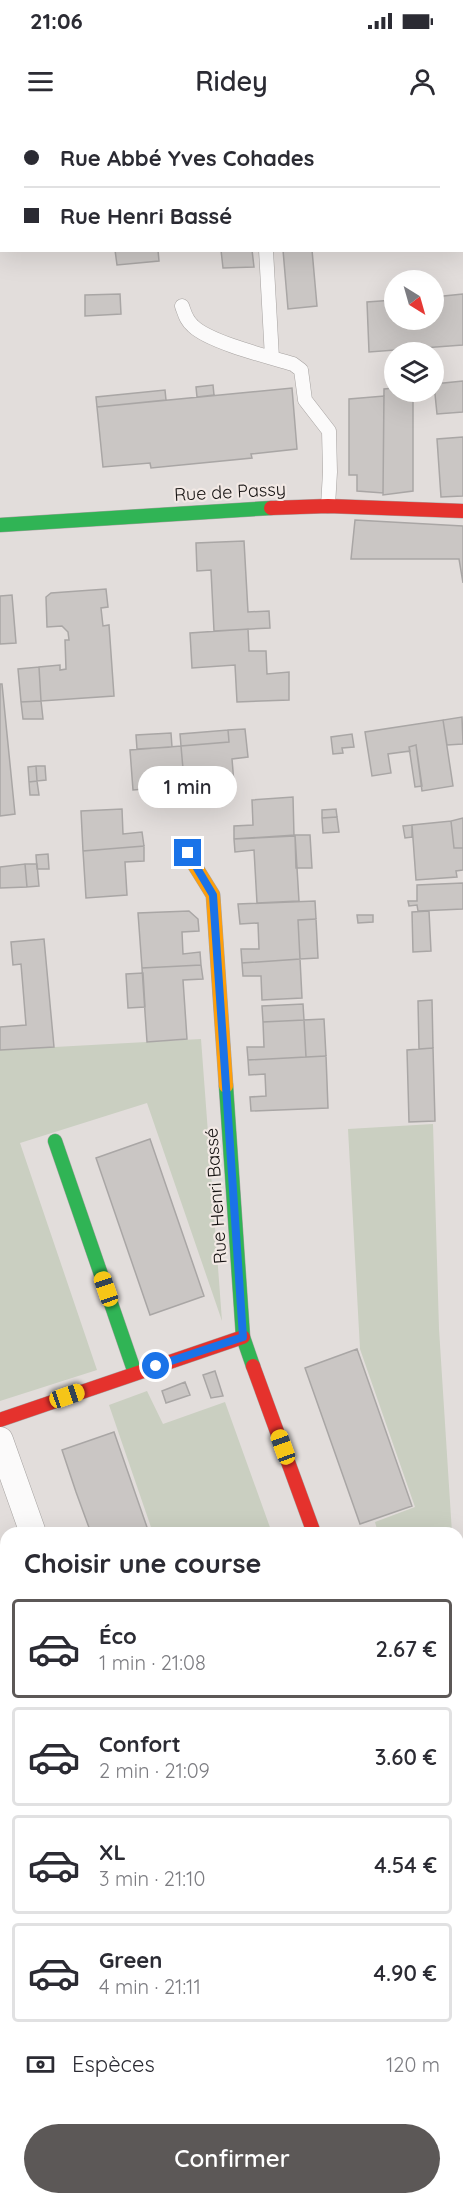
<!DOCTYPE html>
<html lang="fr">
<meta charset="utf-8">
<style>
:root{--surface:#fff;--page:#f7f7f7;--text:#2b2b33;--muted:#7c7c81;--line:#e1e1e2;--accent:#5c5857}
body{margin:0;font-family:Quicksand,sans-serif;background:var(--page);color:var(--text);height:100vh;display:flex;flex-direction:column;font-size:22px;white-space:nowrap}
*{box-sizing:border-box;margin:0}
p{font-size:20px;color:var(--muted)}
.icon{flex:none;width:33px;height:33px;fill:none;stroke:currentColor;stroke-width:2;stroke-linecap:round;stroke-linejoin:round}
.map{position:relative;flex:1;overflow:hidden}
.drawer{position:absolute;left:0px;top:1407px;width:464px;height:678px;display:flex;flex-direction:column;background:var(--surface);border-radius:18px 18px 0 0;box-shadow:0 6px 24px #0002}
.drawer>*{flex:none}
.hud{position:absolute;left:0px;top:0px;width:464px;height:132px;box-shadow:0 6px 24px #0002;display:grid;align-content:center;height:132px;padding:0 24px;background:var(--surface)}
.needle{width:39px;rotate:143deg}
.controls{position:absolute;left:384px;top:150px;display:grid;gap:12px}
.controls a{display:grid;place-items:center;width:60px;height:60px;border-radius:50%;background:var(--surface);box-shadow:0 6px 24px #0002;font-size:30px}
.end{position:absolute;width:27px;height:27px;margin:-14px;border:8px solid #1a73e8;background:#fff;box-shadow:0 0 0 3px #fff}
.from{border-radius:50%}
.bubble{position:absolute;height:42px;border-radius:21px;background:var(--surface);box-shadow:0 6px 24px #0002;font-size:20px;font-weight:600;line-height:42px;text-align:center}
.car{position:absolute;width:18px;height:36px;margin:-18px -9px;border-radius:8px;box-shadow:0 0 4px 2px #0007;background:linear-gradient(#f5c518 24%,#345 0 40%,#f5c518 0 76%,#345 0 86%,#f5c518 0)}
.hud b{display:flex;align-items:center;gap:21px;height:57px;font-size:22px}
.hud b+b{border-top:2px solid var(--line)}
.hud i{width:15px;height:15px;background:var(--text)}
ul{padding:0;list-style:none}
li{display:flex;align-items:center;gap:18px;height:99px;margin:0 12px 9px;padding:0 12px;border:3px solid var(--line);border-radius:6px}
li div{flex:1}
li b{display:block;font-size:22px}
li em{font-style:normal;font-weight:600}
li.on{border-color:var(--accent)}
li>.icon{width:54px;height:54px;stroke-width:1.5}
h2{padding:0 24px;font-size:27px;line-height:72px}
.pay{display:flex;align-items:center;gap:15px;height:66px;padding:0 24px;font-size:22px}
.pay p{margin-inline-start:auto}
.button{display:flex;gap:12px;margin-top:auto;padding:12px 24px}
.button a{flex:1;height:69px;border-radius:36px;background:var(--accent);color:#fff;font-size:24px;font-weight:600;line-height:69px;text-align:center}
.status{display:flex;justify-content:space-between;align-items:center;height:42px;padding:0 30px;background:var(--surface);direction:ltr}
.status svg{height:16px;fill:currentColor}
header{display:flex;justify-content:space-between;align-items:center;height:78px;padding:0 24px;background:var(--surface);font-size:27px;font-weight:600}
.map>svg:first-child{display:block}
</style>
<div class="status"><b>21:06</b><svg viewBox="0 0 49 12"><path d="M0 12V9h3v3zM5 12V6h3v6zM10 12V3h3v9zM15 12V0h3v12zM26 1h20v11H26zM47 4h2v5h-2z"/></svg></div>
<header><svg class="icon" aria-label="menu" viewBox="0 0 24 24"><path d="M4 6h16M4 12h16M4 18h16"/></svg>Ridey<svg class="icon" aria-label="person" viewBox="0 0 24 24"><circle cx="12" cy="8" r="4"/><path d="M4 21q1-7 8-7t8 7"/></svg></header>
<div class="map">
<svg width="463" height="2085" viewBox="0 0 463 2085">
<rect width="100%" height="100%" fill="#e2dddb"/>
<!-- green -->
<path fill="#cacfc1" d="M201,919L222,1201L147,983L20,1023L97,1250L0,1281V930Z
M433,1004L439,1209L452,1413H378L375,1402L415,1387L360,1229L348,1009Z
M147,1271L163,1304L225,1282L272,1413H153L109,1285Z"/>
<!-- building -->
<path fill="#cac6c4" stroke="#a9a6a5" stroke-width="1.5" d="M261,0H301V2H251Z
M115,130H158L159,141L117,145Z
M221,130H252L254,147L223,148Z
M283,130H312L317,186L288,189Z
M120,174L121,194L85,196V175Z
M463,174V225L369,232L367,182L394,180V200H434V177Z
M463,261V292L437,294L434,264Z
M213,265L214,275L197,277L196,267Z
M292,268L297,329L251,334L252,338L151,348L150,343L103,347L97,287Z
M394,268V272H413V371L383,375L384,269Z
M165,270L166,280L97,287L96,277Z
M384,276L383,373L357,371V355H349V279Z
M463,317V376L441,377L437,319Z
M355,400L463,406V463L459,439H351Z
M244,421L248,492L269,491L270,508L214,511L211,450L197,451L196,423Z
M106,469L108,487L101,488L103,506L109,505L114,576L41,581L39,547L60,545V550L66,549L65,520H69L68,512L62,506L47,507L46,477L51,473Z
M12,475L16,523L0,524V476Z
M248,509L249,531H266L267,554L289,552V580L237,582L235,545L192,548L190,513Z
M39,547L41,581L21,582L18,549Z
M0,564H2L15,694L0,696Z
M41,581L43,599H23L21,582Z
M462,597L463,624L447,625L443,600Z
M443,600L453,666L422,671L416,625L409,627L410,631L388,634L391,653L372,656L365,612Z
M245,609L248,637L232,639L234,663L197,665L199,682L186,683L181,626L229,622L228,610Z
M228,610L229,622L181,626L180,614Z
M171,613L172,627L137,629L136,615Z
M352,614L354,627L342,628L343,633L333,634L331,617Z
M416,625L422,666L415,667L409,627Z
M181,626L186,683L173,684L171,667L133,670L130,630Z
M36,646H45L46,660L37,661Z
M36,646L37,661L29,662L28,647Z
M37,661L39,675H30L29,662Z
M293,677L294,716L234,719V706L253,705L252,680Z
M122,689L123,714L142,712L144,726L83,731L81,691Z
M336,689L337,697L322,698V690Z
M337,697L339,712L323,713L322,698Z
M463,698V728H454L451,701Z
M451,701L454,728H463V750L456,751L457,757L416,760L412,705Z
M412,705V717L405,718L403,706Z
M295,715H310L312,748H296Z
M295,715L299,781L257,783L254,730L235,732L234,719Z
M144,726V741L125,742L127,775L86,778L83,731Z
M48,734L49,749H37L36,735Z
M25,744L27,767L0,768V747Z
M25,744H37L39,766L27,767Z
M463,763V789L418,791L417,785L409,786L408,781H417V765Z
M315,781L316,799L298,800L300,839L242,843L241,829H259L258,803L240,804L238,784Z
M189,791L198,799L199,811L182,812L183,834L200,832L201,845L142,848L138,793Z
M429,791L431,831L413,832L412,792Z
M357,795H373V802L358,803Z
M316,799L318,838L300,839L298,800Z
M44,819L54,927L0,930V907L26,905L21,844L13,845L11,822Z
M300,839L302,878L262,880L261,856H243L242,843Z
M201,845L203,859L183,860L187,919L147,922L142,848Z
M143,853L145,887L128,888L126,854Z
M432,880L433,928L419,929L418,881Z
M303,884L304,900L263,902L262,886Z
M324,899L326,936L306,937L304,900Z
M304,900L306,937L248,940L247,927H264L263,902Z
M433,928L435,1001L409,1002L407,930Z
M326,936L328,988L251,991L250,977L266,976L265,954L249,955L248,940Z
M150,1019L204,1176L150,1195L96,1038Z
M357,1229L412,1386L360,1404L305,1248Z
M215,1251L223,1276L211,1278L203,1255Z
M185,1262L190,1275L166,1283L162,1271Z
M114,1312L149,1413H91L76,1372L62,1330Z
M0,1473L6,1490V1527L0,1529Z
M463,1540V1577L458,1570V1545Z
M463,1723V1749L458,1742V1727Z
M6,1841V1879L0,1880V1842Z
M6,1879V1914L0,1915V1880Z
M463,1900V1916L458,1921V1904Z
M463,1916V1944L458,1937V1921Z
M6,1925V1971L0,1972V1926Z
M458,1937L463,1944V1976L458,1980Z
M6,1971V2006H1L0,1972Z
M2,2017H6V2065H0V2050H5Z
M459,2030L463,2036V2045L458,2049Z
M458,2062L463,2069V2085H423L419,2079H458Z
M0,2065H6V2075L0,2076Z
M9,2079H48L49,2085H9Z
M184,2079H205V2085H184Z"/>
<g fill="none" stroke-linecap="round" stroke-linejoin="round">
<defs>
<path id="lane" d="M266,130L272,238
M182,186C185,194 186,200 193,206C209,222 269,237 293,244L301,250L305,280L329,311L330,352L328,386"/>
<path id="street" d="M0,1320L33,1413
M458,1636L463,1643
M458,1681L463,1676"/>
<path id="fast" d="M0,405L271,388
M226,966L243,1217L253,1246
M55,1021L135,1253"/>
<path id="slow" d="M187,733L213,775L226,966
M0,1732L6,1740
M284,2079L289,2085"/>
<path id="jam" d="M271,388L328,386L463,391
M253,1246L314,1413
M0,1300L243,1217
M458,1463L463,1462
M0,1607L6,1605"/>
</defs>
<!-- lane casing -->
<use href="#lane" stroke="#a6a2a0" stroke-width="15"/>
<!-- street casing -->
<use href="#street" stroke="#a6a2a0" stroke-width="27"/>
<!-- fast casing -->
<use href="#fast" stroke="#a6a2a0" stroke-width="15"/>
<!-- slow casing -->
<use href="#slow" stroke="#a6a2a0" stroke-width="15"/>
<!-- jam casing -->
<use href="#jam" stroke="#a6a2a0" stroke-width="15"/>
<!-- lane -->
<use href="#lane" stroke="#fbfafa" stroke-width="14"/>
<!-- street -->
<use href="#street" stroke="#fbfafa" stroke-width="26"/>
<!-- fast -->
<use href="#fast" stroke="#30b455" stroke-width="14"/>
<!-- slow -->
<use href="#slow" stroke="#ff9f0a" stroke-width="14"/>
<!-- jam -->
<use href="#jam" stroke="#e5322d" stroke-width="14"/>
</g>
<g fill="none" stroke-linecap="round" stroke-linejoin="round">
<!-- route -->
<path stroke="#1a73e8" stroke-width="8" d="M156,1246L243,1217L213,775L188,733"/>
</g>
<g text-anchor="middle" stroke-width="4.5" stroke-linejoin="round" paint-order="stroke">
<!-- street labels -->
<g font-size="18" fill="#141110" stroke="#f2e9e5">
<text transform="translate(230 372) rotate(-3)" y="6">Rue de Passy</text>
<text transform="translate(216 1076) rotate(-94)" y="6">Rue Henri Bassé</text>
</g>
</g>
</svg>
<div class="controls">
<a><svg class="needle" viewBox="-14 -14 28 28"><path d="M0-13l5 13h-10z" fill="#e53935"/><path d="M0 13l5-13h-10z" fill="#7c7c81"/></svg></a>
<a><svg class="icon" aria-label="layers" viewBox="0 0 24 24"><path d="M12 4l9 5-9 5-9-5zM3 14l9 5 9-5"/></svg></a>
</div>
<i class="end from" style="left:156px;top:1246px"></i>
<i class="end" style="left:188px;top:733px"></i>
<div class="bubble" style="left:138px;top:646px;width:99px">1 min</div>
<i class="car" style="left:106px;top:1169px;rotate:341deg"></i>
<i class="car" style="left:67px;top:1276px;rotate:71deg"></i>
<i class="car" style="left:283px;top:1327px;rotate:340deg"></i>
<div class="hud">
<b><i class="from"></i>Rue Abbé Yves Cohades</b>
<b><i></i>Rue Henri Bassé</b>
</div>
<section class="drawer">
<h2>Choisir une course</h2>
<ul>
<li class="on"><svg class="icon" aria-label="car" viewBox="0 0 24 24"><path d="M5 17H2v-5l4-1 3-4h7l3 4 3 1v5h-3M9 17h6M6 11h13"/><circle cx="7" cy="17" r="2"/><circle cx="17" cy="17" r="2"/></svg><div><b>Éco</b><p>1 min · 21:08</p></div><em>2.67 €</em></li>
<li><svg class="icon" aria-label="car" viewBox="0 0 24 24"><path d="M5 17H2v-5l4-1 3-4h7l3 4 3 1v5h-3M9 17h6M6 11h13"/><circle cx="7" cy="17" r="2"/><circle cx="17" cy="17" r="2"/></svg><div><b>Confort</b><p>2 min · 21:09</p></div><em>3.60 €</em></li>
<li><svg class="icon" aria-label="car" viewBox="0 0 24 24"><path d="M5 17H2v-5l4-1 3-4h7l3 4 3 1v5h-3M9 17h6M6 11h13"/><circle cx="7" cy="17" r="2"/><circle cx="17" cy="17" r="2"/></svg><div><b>XL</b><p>3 min · 21:10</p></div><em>4.54 €</em></li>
<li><svg class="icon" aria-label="car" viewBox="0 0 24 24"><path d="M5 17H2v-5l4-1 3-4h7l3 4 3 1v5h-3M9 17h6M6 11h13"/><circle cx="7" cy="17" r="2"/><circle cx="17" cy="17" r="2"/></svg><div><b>Green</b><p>4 min · 21:11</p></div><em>4.90 €</em></li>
</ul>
<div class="pay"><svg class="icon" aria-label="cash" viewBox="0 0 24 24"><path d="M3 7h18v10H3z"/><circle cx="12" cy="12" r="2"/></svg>Espèces<p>120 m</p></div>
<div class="button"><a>Confirmer</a></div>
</section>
</div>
